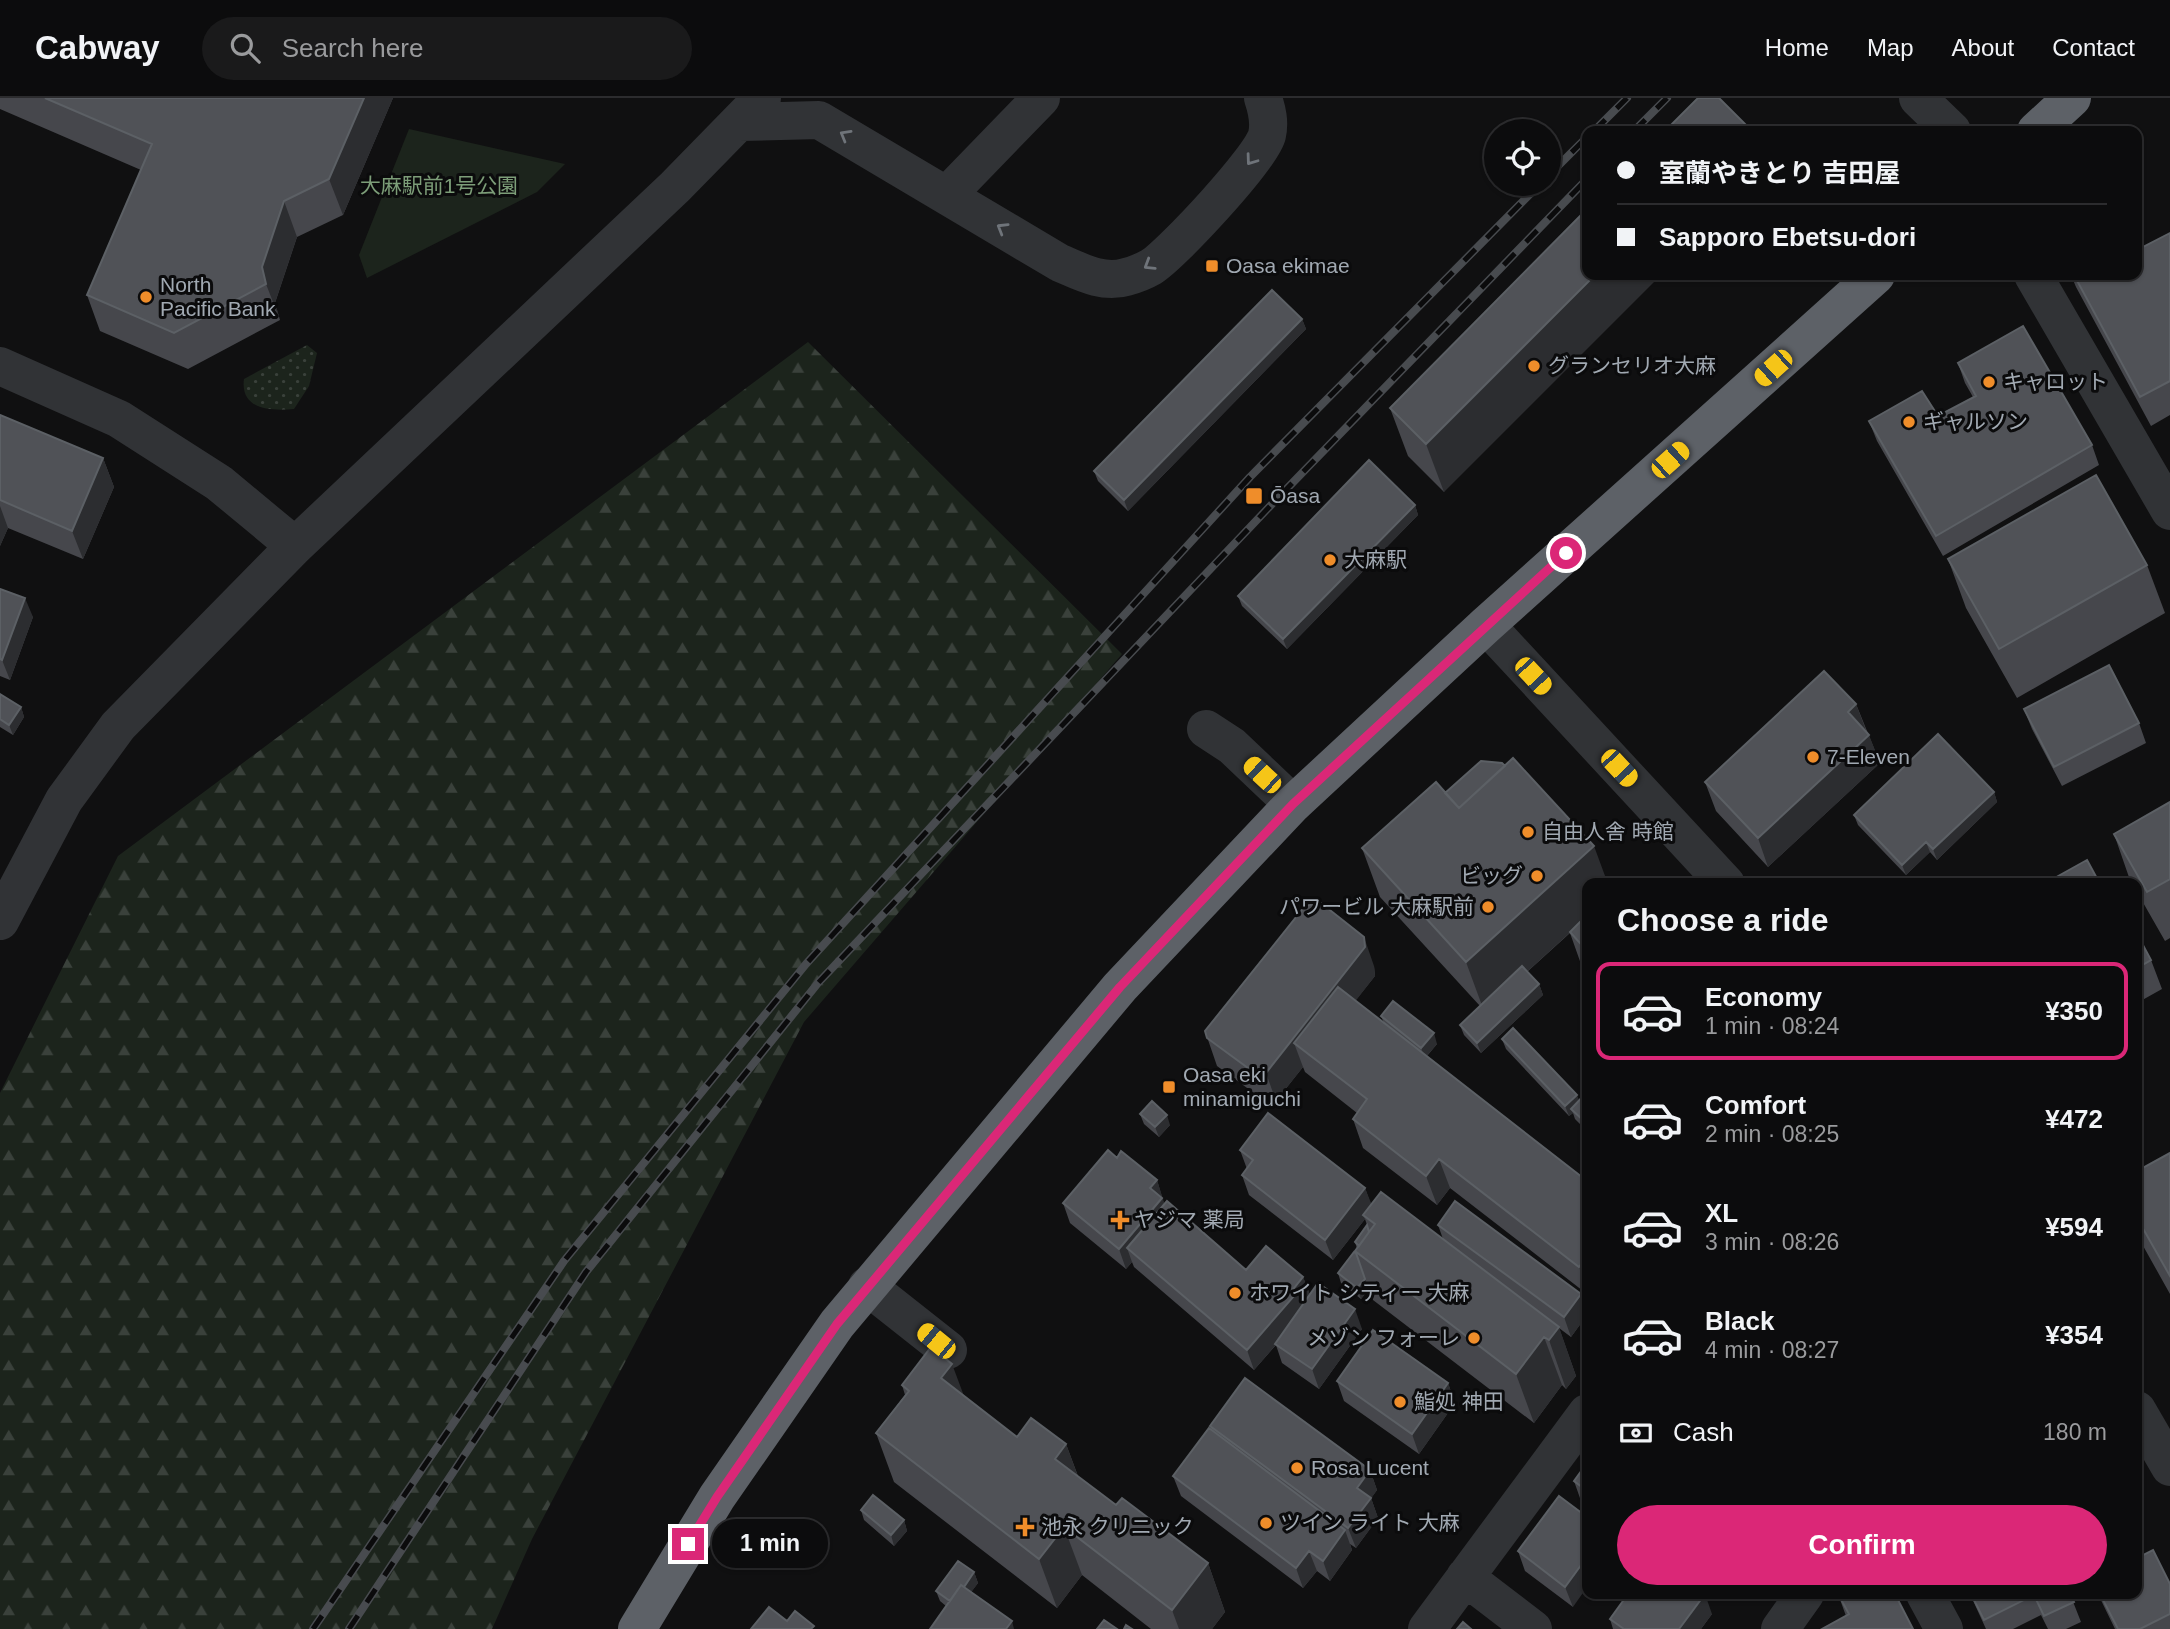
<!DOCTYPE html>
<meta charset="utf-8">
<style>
:root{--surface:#0c0c0d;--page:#1a1a1b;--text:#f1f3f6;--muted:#9a9b9d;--line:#2c2c2e;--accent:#db2777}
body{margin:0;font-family:Helvetica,"Noto Sans JP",sans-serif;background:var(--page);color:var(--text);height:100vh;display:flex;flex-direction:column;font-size:26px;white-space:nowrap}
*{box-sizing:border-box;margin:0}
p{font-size:23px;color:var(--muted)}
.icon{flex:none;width:38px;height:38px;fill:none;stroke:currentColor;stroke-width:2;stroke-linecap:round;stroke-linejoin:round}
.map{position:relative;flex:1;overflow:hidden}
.side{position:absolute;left:1582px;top:780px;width:560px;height:721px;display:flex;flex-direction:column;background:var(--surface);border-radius:14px;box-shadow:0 2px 5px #0004,0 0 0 2px var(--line)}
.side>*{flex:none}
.hud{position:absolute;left:1582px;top:28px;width:560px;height:154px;border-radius:14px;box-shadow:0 2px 5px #0004,0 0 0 2px var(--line);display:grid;align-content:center;height:154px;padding:0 35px;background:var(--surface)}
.buttons{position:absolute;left:1484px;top:21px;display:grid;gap:14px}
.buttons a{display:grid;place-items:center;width:77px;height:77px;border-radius:50%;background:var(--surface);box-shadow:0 2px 5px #0004,0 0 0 2px var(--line);font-size:35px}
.end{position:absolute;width:32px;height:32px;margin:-16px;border:9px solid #db2777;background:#fff;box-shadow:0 0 0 4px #fff}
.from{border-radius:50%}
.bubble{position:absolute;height:49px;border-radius:24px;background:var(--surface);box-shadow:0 2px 5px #0004,0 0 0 2px var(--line);font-size:23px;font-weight:700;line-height:49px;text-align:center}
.car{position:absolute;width:21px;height:42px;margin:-21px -10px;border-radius:9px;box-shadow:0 0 5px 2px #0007;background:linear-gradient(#f5c518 24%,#345 0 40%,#f5c518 0 76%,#345 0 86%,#f5c518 0)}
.hud b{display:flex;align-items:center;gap:24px;height:66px;font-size:26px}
.hud b+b{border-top:2px solid var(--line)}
.hud i{width:18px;height:18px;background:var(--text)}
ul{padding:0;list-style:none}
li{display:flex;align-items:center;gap:21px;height:98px;margin:0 14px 10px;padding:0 21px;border:4px solid transparent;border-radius:14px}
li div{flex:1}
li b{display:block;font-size:26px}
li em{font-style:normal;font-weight:700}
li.selected{border-color:var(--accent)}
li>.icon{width:63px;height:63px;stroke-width:1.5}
h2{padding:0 35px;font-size:32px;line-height:84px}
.pay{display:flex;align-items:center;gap:18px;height:77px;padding:0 35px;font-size:26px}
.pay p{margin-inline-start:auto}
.button{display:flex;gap:14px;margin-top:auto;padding:14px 35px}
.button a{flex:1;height:80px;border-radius:42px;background:var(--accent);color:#fff;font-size:28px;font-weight:700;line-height:80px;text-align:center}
header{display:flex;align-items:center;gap:42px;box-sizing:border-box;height:98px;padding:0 35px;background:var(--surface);border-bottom:2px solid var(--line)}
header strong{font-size:33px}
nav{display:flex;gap:38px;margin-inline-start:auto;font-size:24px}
.search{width:490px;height:63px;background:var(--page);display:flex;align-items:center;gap:18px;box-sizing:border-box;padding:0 24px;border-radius:38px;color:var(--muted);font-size:26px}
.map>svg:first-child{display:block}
</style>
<header>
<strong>Cabway</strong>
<div class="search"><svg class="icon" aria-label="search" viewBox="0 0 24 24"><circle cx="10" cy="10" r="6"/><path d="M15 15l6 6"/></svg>Search here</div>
<nav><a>Home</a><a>Map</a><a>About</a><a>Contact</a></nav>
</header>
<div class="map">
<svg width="2170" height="1531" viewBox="0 0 2170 1531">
<defs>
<pattern id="grass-dots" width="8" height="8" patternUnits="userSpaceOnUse" patternTransform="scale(1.75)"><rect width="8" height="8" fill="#1c241c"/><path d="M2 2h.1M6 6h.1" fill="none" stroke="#3a413b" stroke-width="1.8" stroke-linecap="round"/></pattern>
<pattern id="forest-firs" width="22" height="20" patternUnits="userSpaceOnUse" patternTransform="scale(1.75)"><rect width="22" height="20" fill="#1c241c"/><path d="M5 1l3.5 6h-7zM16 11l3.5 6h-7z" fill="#3a413b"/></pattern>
</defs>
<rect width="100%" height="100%" fill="#101011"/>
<!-- grass -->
<path fill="url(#grass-dots)" d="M307,247L317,255L309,288L294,311C271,313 240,312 244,281Z"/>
<!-- forest -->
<path fill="url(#forest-firs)" d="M808,244L1122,556L804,924L532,1441L492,1531H0V995L118,758Z"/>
<!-- park -->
<path fill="#1c241c" d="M409,31L565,66L537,94L367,180L359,157Z"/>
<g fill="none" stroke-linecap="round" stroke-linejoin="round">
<!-- minor -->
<path stroke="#313336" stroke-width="38" d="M1918,0L1952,33
M739,24L819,22L1060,165C1081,174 1103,186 1126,179C1134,177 1144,173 1151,169C1171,157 1263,58 1267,37C1270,24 1267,12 1263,0
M947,97L1041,0
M2033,177L2170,413
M0,268L119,321L219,385L295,448
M1486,527L1726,786
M1206,631L1232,648L1293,706
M0,823L64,702L118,628L295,448L675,89L762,0
M867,1188L948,1252
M2137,1312L2170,1369
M1465,1479L1533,1531
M1925,1496L1944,1531
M1427,1531L1587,1315
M1780,1531L1805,1496"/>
<!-- highway -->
<path stroke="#5d6167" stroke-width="38" d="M2036,33L2072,0
M637,1531L717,1399L837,1226L1120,889L1293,706L1486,527L1876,177"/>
<defs>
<path id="rail" d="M1594,33L1627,0
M1634,33L1667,0
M1549,77L1587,39
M313,1531L564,1163L806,866L1250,379L1540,86
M349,1531L586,1174L818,885L1273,405L1587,81"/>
</defs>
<!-- rail casing -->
<use href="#rail" stroke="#484b4f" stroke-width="8"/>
<!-- rail -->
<use href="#rail" stroke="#0b0b0c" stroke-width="5" stroke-dasharray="16" stroke-linecap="butt"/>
</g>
<!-- wall -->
<path fill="#46474c" d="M0,0H393L343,117L297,139L275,205L280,222L188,271L100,233L87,197L141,72L0,11Z
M1587,111L1444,394L1408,358L1390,310Z
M2170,135V317L2151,328L2076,189L2071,177H2137Z
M1302,221L1306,231L1128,413L1098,383L1094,373Z
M1958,265L2092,347L2099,367L1943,458L1877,343L1869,323L1938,318L1973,299L1965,285Z
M0,317L103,360L114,389L83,461L8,430L0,448Z
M1415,407L1418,417L1287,551L1242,508L1238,498Z
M1948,461L2147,467L2165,515L2017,600L1966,510Z
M0,491L33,519L10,582L0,578Z
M0,596L21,609L24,619L13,637L0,629Z
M1856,606L1880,665L1768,769L1716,713L1705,684Z
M2024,611L2139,625L2146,645L2062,688L2032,631Z
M1994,694L1997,704L1937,762L1930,754L1906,777L1858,727L1854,717Z
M1445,695L1587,786V883L1570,835L1527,874L1539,886L1543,897L1481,955L1464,937L1460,927L1480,908L1380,799L1362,750Z
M2170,704V840L2165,843L2137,794V786H2132L2131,785L2114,736Z
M2137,836L2151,862L2162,891L2137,905Z
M1374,868L1375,878L1355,903L1384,925L1381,918L1437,946L1427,958L1587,1083V1196L1450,1090L1437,1107L1363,1050L1353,1021L1357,1015L1305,974L1303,969L1276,1003L1269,1006L1217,968L1205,933Z
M1502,941L1579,1003L1587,994V1033L1575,1021L1573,1015L1569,1018L1506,951Z
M1140,1016L1170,1027L1159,1039L1144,1026Z
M1240,1052L1365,1090L1371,1107L1443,1141L1438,1127L1581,1196L1587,1217L1571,1239L1559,1230L1576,1278L1566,1291L1562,1287L1534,1325L1373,1202L1369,1191L1361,1201L1341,1185L1338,1175L1356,1155L1355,1153L1357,1151L1355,1144L1367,1127L1365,1121L1333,1162L1249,1097L1242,1077L1247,1071Z
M2170,1055V1196L2137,1137V1073Z
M1117,1060L1157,1082L1164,1106L1246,1172L1303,1179L1310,1197L1362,1231L1319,1291L1282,1265L1276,1247L1254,1272L1134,1169L1132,1164L1126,1171L1070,1125L1063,1105Z
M1337,1283L1448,1285L1455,1305L1419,1356L1344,1303Z
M902,1287L964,1298L1017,1339L1066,1346L1078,1378L1116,1407L1208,1465L1225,1514L1212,1531H1151L1082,1477L1057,1510L894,1384L876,1335L905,1297Z
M1210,1328L1370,1372L1377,1392L1371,1400L1378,1420L1356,1450L1350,1446L1352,1452L1330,1483L1317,1473L1303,1490L1181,1398L1173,1378L1211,1332Z
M1587,1365V1408L1581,1403L1574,1383Z
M1559,1398L1573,1509L1525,1473L1518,1453Z
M861,1412L904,1422L907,1433L894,1448L864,1422Z
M974,1474L978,1485L971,1494L946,1508L940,1503L936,1493Z
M2170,1486V1531H2115L2098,1496Z
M1838,1496H1895L1846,1518Z
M1970,1496H2070L2081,1524L2066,1531H2048L2041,1517L2013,1531H1986Z
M1712,1516L1701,1531H1613L1610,1521Z"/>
<!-- shaded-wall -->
<path fill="#2c2d30" d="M364,0H393L343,117L329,81Z
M1745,26L1748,33H1738Z
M284,103L297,139L275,205L280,222L266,186L262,169Z
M1595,177H1661L1444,394L1426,346Z
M1302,221L1306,231L1128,413L1124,402Z
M103,360L114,389L83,461L72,433Z
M1415,407L1418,417L1287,551L1283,541Z
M0,408L8,430L0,448Z
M25,500L33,519L10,582L2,562Z
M1856,606L1867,635L1848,614Z
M21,609L24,619L13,637L9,627Z
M1869,637L1880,665L1768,769L1758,740Z
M1994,694L1997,704L1937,762L1933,751Z
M1926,744L1930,754L1906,777L1902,767Z
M1594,748L1608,786H1587V819L1484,913L1466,864Z
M1364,839L1374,868L1375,878L1312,959L1294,945L1303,969L1276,1003L1266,975Z
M1539,886L1543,897L1481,955L1477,945Z
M1434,935L1437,946L1425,960L1421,950Z
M1577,997L1581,1007L1571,1011L1573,1015L1569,1018L1565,1008Z
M1167,1017L1170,1027L1159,1039L1155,1029Z
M1439,1061L1450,1090L1437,1107L1426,1078Z
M1157,1082L1169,1120L1127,1150L1132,1164L1126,1171L1119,1151L1150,1090Z
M1365,1090L1373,1110L1363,1117L1365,1121L1333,1162L1325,1142Z
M1582,1165L1587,1179V1191L1579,1169Z
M1303,1179L1311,1199L1301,1218L1254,1272L1247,1252L1290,1195Z
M1365,1181L1369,1191L1361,1201L1357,1190Z
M1581,1196L1587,1217L1571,1239L1564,1219Z
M1355,1211L1362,1231L1319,1291L1312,1271Z
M1559,1229L1576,1278L1566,1291L1549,1242Z
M1544,1239L1562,1287L1534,1325L1516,1276Z
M952,1266L970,1314L941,1280Z
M1448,1285L1455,1305L1419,1356L1412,1336Z
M1066,1346L1084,1395L1055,1361Z
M1370,1372L1377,1392L1368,1405L1371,1400L1378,1420L1356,1450L1348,1430L1357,1390Z
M904,1422L907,1433L894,1448L891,1437Z
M1064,1429L1082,1477L1057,1510L1039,1461Z
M1345,1432L1352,1452L1330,1483L1323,1463Z
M1309,1453L1317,1473L1303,1490L1296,1470Z
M1587,1459V1489L1573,1509L1565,1489Z
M1208,1465L1225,1514L1212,1531H1179L1172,1512Z
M974,1474L978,1485L956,1515L952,1505Z
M1705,1496L1712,1516L1701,1531H1679Z
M1012,1523L1014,1531H1006Z"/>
<!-- building -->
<path fill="#505257" stroke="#5c6065" stroke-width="2" d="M45,0H364L329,81L284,103L262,169L266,186L174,235L87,197L152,46Z
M1698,0H1719L1745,26L1738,33H1665Z
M1587,111V177H1595L1426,346L1390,310Z
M2170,135V283L2140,299L2074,177H2137V152Z
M1272,192L1302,221L1124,402L1094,373Z
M2023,228L2092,347L1936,438L1869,323L1922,293L1938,318L1976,298L1958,265Z
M0,317L103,360L72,433L0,402Z
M1369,362L1415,407L1283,541L1238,498Z
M2096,377L2147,467L1999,551L1948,461Z
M0,491L25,500L2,562L0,561Z
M2109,567L2139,625L2054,669L2024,611Z
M1824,573L1856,606L1848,614L1869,637L1758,740L1705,684Z
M0,596L21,609L9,627L0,621Z
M1938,636L1994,694L1933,751L1926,744L1902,767L1854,717Z
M1513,660L1594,748L1466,864L1362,750L1436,684L1459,710Z
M1481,663L1502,665L1505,668L1459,710L1445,695Z
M2170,704V781L2147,794L2114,736Z
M2087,762L2100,786H2044Z
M1627,780L1632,786H1621Z
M1321,805L1364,839L1365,849L1266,975L1259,978L1207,940L1205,933L1305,808Z
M1587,817V853L1570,834Z
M2137,836L2151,862L2137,870Z
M1522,868L1539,886L1477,945L1460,927Z
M1338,889L1587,1083V1169L1582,1165L1579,1169L1439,1061L1426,1078L1353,1021L1367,1001L1294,945Z
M1393,903L1434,935L1421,950L1381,918Z
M1513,930L1577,997L1565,1008L1502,941Z
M1587,994V1020L1584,1023L1571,1011Z
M1152,1003L1167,1017L1155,1029L1140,1016Z
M1268,1015L1365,1090L1325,1142L1242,1077L1253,1062L1240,1052Z
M1108,1052L1117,1060L1121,1053L1157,1082L1150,1090L1162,1100L1119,1151L1063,1105Z
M2170,1055V1178L2137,1120V1073Z
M1381,1094L1559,1229L1549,1242L1544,1239L1516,1276L1355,1153L1375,1126L1363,1117Z
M1167,1103L1246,1172L1266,1148L1303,1179L1290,1195L1294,1198L1247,1252L1127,1150Z
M1455,1103L1581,1196L1564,1219L1438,1127Z
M1367,1127L1369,1134L1359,1148L1355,1144Z
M1354,1154L1356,1155L1365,1181L1357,1190L1338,1175Z
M1318,1185L1355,1211L1312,1271L1275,1246Z
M1373,1232L1448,1285L1412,1336L1337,1283Z
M931,1249L952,1266L941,1280L1017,1339L1031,1320L1066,1346L1055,1361L1116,1407L1122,1400L1208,1465L1172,1512L1064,1429L1039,1461L876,1335L909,1293L902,1287Z
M1245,1280L1370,1372L1357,1390L1371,1400L1348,1430L1210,1328Z
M1209,1330L1345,1432L1323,1463L1309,1453L1296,1470L1173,1378Z
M1587,1365V1393L1574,1383Z
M873,1397L904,1422L891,1437L861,1412Z
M1559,1398L1587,1419V1459L1565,1489L1518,1453Z
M2153,1452L2170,1486V1516L2140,1531H2118L2100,1496H2137V1460Z
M958,1463L974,1474L964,1489L961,1487L950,1503L936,1493Z
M961,1487L1012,1523L1006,1531H930Z
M1628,1496H1705L1679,1531H1624L1610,1521Z
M1838,1496H1895L1913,1531H1822L1849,1516Z
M1971,1496H2070L2074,1504L2044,1518L2034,1497L1984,1522Z
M769,1509L787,1523L795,1513L814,1528L811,1531H751Z
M1104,1522L1117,1531H1097Z
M1463,1524L1471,1531H1457Z
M1126,1527L1132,1531H1124Z"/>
<!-- one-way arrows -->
<defs><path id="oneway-chevron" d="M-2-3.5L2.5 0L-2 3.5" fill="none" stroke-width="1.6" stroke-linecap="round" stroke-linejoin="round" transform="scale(1.75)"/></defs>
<g stroke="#6f747a">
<use href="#oneway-chevron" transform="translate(845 37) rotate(-150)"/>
<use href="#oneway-chevron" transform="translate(1251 62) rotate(126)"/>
<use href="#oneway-chevron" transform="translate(1002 130) rotate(-149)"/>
<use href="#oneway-chevron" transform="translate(1149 167) rotate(148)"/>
</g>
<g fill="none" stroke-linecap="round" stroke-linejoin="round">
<!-- route -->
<path stroke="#db2777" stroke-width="9" d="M688,1446L717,1399L837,1226L1120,889L1293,706L1566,455"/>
</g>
<!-- markers -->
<g fill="#ef8d2a" stroke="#0b0b0c" stroke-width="2.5">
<rect x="1205" y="161" width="14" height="14" rx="3.5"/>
<circle cx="146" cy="199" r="7"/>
<circle cx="1534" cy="268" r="7"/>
<circle cx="1989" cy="284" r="7"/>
<circle cx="1909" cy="324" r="7"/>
<rect x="1245" y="389" width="18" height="18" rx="3.5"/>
<circle cx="1330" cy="462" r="7"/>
<circle cx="1813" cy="659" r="7"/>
<circle cx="1528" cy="734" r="7"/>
<circle cx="1537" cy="778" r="7"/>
<circle cx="1488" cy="809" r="7"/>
<rect x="1162" y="982" width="14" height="14" rx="3.5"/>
<path d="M1116.5 1111.5h7v7h7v7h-7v7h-7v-7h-7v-7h7z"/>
<circle cx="1235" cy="1195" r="7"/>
<circle cx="1474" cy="1240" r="7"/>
<circle cx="1400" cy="1304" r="7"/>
<circle cx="1297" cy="1370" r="7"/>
<circle cx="1266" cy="1425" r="7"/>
<path d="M1021.5 1418.5h7v7h7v7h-7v7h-7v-7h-7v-7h7z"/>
</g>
<g text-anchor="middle" stroke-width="6" stroke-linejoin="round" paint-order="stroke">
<!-- park labels -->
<g font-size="21" fill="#7c9d78" stroke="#0b0b0c">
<text x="439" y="95">大麻駅前1号公園</text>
</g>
<!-- poi labels -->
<g font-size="21" fill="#a1a9b2" stroke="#0b0b0c" text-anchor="start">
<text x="1226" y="175">Oasa ekimae</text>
<text x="160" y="194">North<tspan x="160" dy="24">Pacific Bank</tspan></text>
<text x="1548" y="275">グランセリオ大麻</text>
<text x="2003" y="291">キャロット</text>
<text x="1923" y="331">ギャルソン</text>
<text x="1270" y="405">Ōasa</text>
<text x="1344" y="469">大麻駅</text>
<text x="1827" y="666">7-Eleven</text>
<text x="1542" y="741">自由人舎 時館</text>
<text x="1523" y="785" text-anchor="end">ビッグ</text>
<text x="1474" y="816" text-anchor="end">パワービル 大麻駅前</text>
<text x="1183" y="984">Oasa eki<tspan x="1183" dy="24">minamiguchi</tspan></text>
<text x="1134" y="1129">ヤジマ 薬局</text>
<text x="1249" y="1202">ホワイト シティー 大麻</text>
<text x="1460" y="1247" text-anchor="end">メゾン フォーレ</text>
<text x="1414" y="1311">鮨処 神田</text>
<text x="1311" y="1377">Rosa Lucent</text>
<text x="1280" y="1432">ツイン ライト 大麻</text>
<text x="1041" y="1436">池永 クリニック</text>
</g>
</g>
</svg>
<div class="buttons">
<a><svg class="icon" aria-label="locate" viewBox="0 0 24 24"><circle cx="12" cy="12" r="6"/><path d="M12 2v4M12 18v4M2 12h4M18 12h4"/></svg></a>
</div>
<i class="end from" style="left:1566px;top:455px"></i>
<i class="end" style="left:688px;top:1446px"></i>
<div class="bubble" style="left:712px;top:1421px;width:116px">1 min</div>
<i class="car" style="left:1773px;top:270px;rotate:228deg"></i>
<i class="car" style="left:1670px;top:362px;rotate:48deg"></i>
<i class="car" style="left:1533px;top:578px;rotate:137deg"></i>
<i class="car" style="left:1619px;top:670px;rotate:137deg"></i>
<i class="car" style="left:1262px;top:677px;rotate:313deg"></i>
<i class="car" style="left:936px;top:1243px;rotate:309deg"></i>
<div class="hud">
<b><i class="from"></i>室蘭やきとり 吉田屋</b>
<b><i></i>Sapporo Ebetsu-dori</b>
</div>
<section class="side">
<h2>Choose a ride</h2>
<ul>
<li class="selected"><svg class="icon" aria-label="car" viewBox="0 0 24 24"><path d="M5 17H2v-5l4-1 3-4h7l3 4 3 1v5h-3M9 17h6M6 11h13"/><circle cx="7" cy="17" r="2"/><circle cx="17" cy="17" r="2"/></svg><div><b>Economy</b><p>1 min · 08:24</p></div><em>¥350</em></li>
<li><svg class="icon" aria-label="car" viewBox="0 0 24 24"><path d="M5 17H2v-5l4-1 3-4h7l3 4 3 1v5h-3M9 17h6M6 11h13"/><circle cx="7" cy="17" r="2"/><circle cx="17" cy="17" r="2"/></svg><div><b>Comfort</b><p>2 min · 08:25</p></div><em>¥472</em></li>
<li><svg class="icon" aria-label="car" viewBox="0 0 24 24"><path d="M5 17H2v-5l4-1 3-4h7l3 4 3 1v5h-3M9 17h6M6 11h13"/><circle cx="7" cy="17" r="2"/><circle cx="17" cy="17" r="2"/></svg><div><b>XL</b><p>3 min · 08:26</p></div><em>¥594</em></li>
<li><svg class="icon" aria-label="car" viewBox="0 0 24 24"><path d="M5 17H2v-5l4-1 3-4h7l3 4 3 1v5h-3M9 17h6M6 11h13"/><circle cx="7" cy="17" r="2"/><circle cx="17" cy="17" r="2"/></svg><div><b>Black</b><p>4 min · 08:27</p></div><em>¥354</em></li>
</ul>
<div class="pay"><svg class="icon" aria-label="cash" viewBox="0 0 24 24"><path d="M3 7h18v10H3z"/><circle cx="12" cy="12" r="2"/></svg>Cash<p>180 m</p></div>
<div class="button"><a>Confirm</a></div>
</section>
</div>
